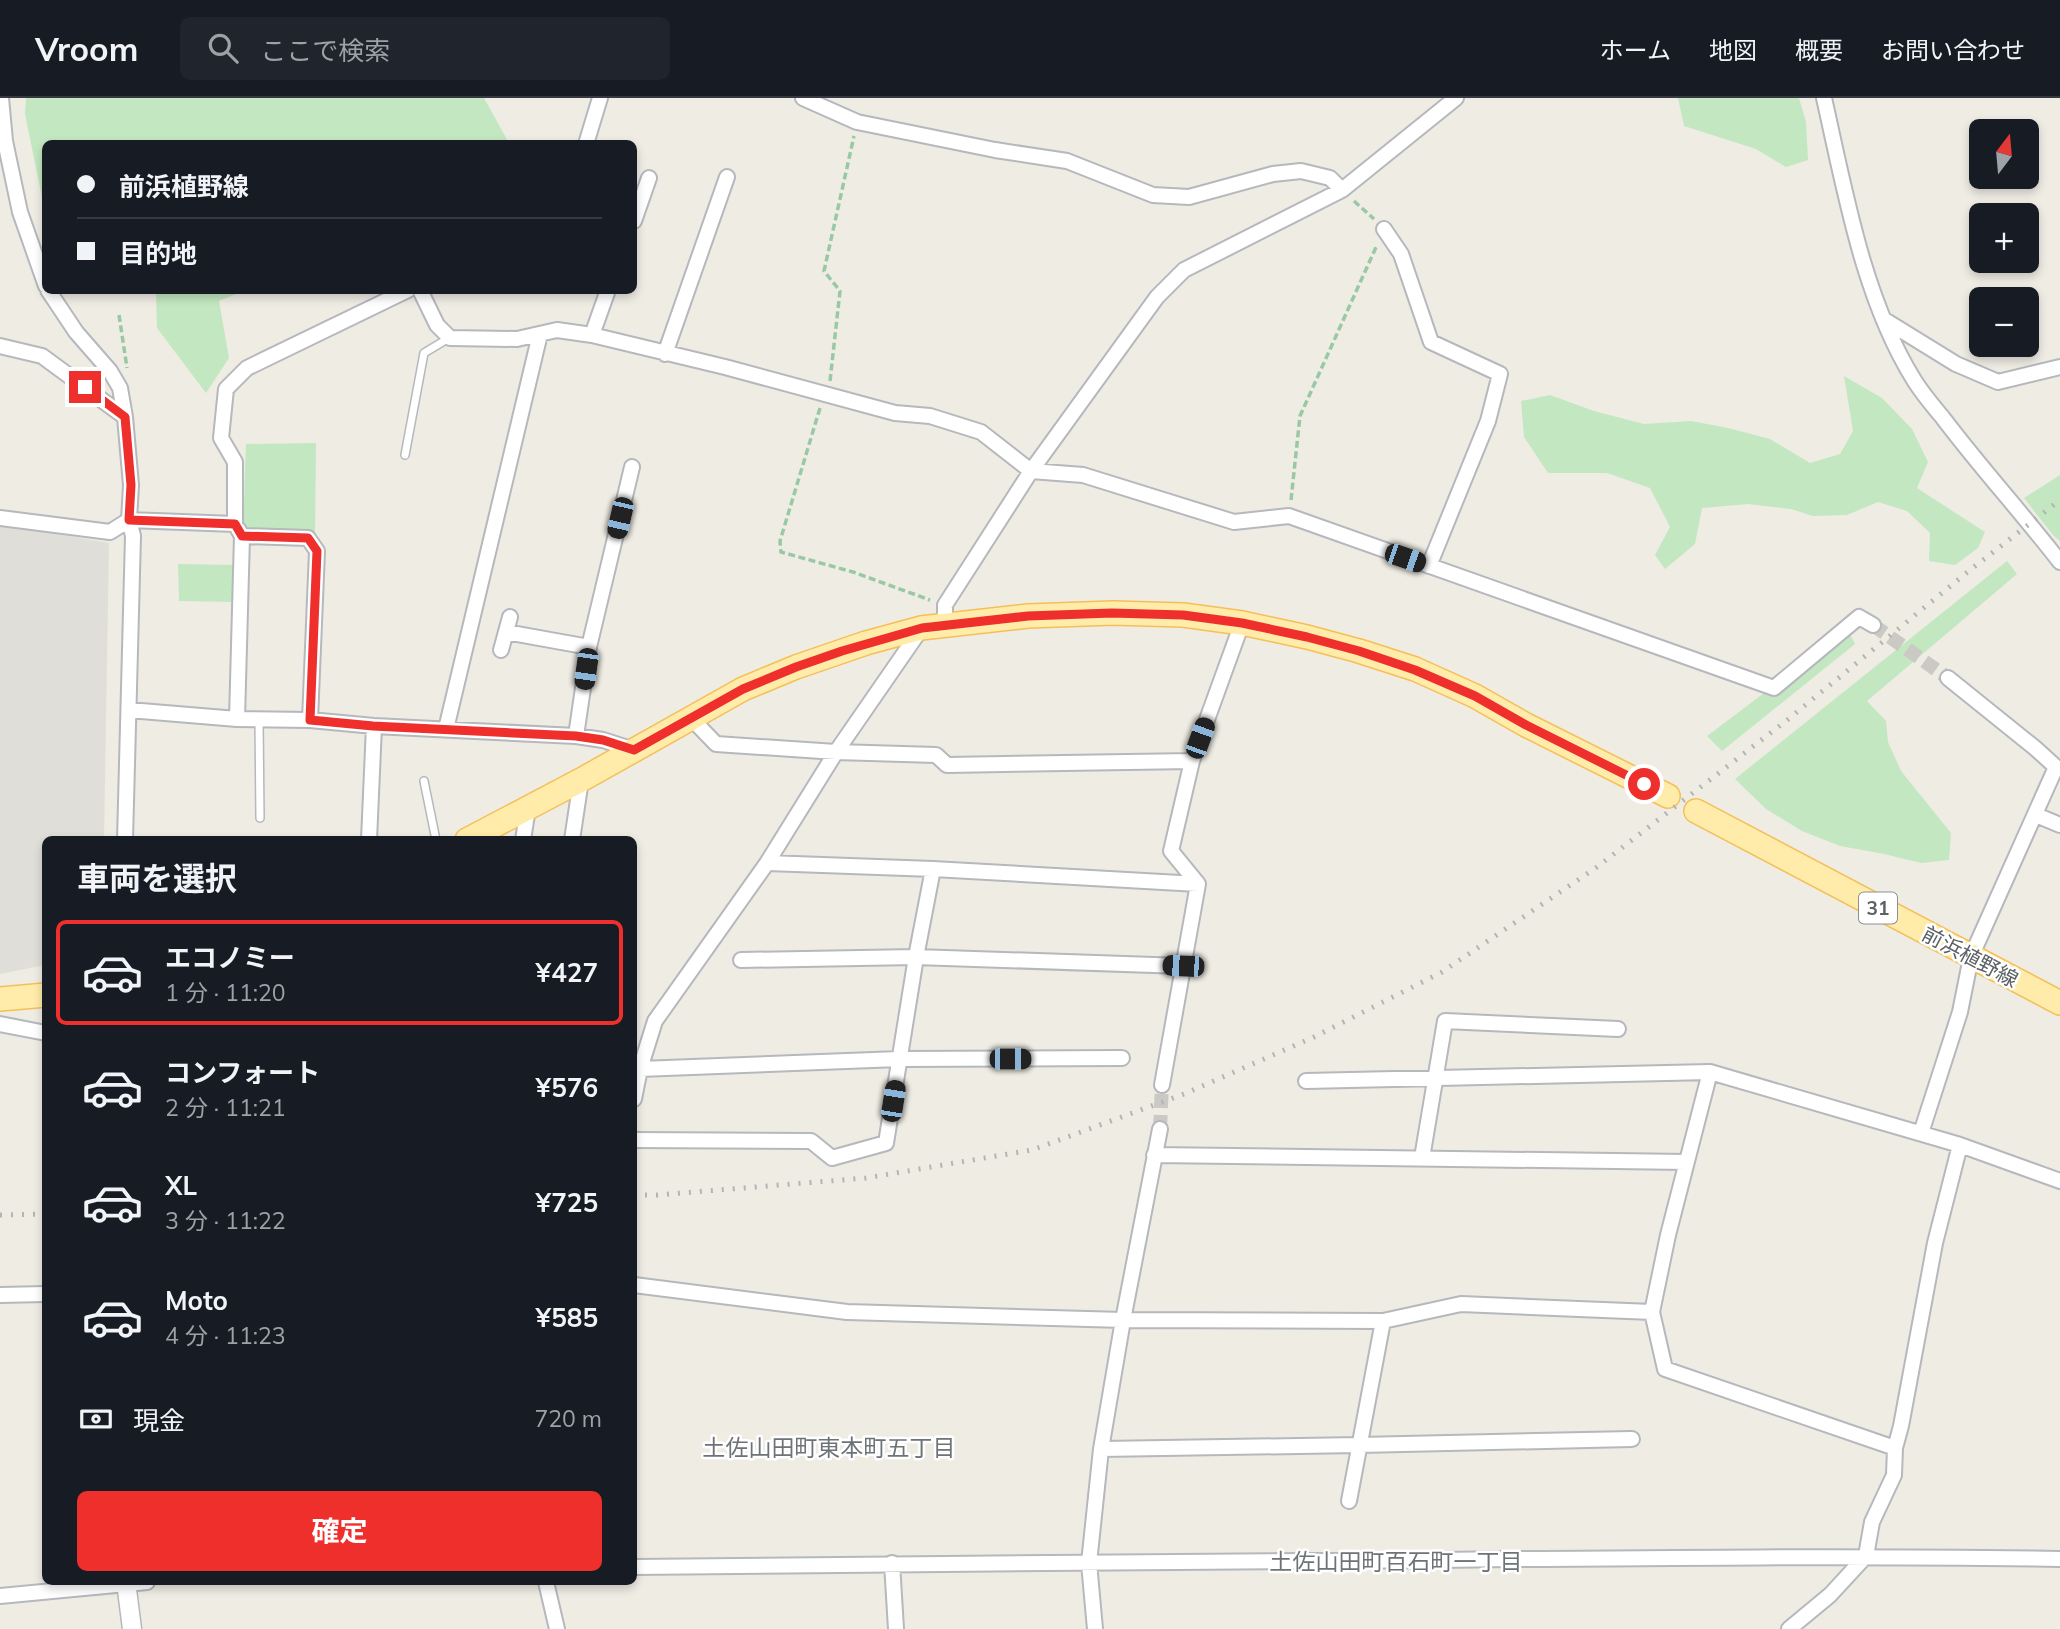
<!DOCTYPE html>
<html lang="ja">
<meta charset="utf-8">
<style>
:root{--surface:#171b24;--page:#20242c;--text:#f1f3f6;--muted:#9ea1a6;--line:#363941;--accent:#ee2f2c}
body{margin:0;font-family:Mulish,"Noto Sans JP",sans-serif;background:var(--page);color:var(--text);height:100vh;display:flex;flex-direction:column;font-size:26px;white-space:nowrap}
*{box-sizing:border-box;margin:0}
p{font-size:23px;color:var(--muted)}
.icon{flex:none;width:38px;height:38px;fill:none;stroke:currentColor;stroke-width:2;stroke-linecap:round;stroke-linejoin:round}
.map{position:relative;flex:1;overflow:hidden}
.sheet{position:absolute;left:42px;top:738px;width:595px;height:749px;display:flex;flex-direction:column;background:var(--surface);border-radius:10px;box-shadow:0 4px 10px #0003}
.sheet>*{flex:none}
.guide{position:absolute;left:42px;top:42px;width:595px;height:154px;border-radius:10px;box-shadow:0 4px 10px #0003;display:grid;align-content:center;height:154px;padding:0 35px;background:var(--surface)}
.needle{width:46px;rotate:16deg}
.buttons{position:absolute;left:1969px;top:21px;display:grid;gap:14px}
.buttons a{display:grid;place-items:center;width:70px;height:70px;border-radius:10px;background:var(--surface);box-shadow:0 4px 10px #0003;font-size:35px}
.end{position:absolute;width:32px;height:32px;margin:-16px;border:9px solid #ee2f2c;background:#fff;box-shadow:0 0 0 4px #fff}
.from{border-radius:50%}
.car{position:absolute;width:21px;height:42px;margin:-21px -10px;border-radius:9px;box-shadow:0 0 5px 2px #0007;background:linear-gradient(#222 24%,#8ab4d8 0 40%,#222 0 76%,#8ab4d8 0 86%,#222 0)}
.guide b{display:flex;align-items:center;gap:24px;height:66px;font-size:26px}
.guide b+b{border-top:2px solid var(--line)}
.guide i{width:18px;height:18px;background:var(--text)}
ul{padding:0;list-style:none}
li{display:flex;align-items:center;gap:21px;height:105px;margin:0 14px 10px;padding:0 21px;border:4px solid transparent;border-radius:10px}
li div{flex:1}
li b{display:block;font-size:26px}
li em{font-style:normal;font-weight:700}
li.on{border-color:var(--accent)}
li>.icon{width:63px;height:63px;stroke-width:1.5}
h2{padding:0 35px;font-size:32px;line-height:84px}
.pay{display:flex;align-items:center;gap:18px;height:77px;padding:0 35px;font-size:26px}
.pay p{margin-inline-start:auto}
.button{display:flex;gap:14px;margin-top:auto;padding:14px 35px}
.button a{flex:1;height:80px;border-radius:10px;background:var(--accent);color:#fff;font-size:28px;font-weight:700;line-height:80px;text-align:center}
header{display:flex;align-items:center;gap:42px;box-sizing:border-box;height:98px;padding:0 35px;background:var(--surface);border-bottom:2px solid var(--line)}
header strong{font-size:33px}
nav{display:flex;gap:38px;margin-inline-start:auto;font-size:24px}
.search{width:490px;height:63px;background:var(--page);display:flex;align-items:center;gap:18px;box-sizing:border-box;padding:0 24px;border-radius:10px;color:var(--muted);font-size:26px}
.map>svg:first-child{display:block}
</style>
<header>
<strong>Vroom</strong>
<div class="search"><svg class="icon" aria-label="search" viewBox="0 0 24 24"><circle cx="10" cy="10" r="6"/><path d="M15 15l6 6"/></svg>ここで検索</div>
<nav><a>ホーム</a><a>地図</a><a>概要</a><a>お問い合わせ</a></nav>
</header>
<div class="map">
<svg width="2060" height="1531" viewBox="0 0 2060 1531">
<rect width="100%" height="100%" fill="#efece4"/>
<!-- industrial -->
<path fill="#e0ded9" d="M0,426L109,445L104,742H46L45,867L0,876Z"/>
<!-- green -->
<path fill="#c3e7c0" d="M26,0H484L509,45L46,46L45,114L25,16Z
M1678,0H1799L1806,24L1808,62L1786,69L1756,51L1684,28Z
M156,193H243L219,203L229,260L206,295L157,230Z
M1844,278L1882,300L1912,331L1928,364L1917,390L1985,434L1978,450L1955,467L1929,463L1930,435L1907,413L1878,404L1847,417L1813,418L1791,411L1748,406L1702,410L1695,446L1665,471L1655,457L1670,429L1650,390L1607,375H1548L1524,339L1521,303L1550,297L1594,313L1644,326L1691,323L1728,330L1770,341L1810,365L1840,356L1853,333Z
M316,345L315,437L243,434L246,346Z
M2060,377V443L2053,437L2024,400Z
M2007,463L2017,476L1867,603L1886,623L1888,644L1901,673L1951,735L1949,762L1921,765L1884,756L1840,748L1802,733L1766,711L1735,681Z
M178,466L236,467V504L179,503Z
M1848,532L1855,546L1722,653L1707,638Z"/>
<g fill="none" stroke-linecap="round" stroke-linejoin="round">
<!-- minor-tunnel -->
<path stroke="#cac9c4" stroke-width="14" stroke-dasharray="14 7" stroke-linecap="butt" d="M1873,527L1948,580
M1160,1031L1162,987"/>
<defs>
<path id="service" d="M405,357L424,255L449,240
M259,622L260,720
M424,683L436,742"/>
<path id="minor" d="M1,0L5,43L20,114L46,188
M803,0L857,24L995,52L1067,63L1153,97L1189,99L1273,76L1301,73L1330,80L1342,92
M1824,0C1845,93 1863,200 1914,282C1922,295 1933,308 1943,320C1980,369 2022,415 2060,464
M586,46L600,0
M634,123L649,80
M1384,131L1401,156L1431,244L1500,276L1488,323L1429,468
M48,192L76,234L110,273L120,290L125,319L131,387L129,422L235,426V364L221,340L226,291L247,270L408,192
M420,192L437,227L450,240L517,241L557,232L592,237L725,269L895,315L930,318L981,334L1031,373L1083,377L1234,424L1289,418L1774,590L1859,519L1873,527
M1883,221L1956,266L1998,284L2060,269
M592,237L608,192
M0,248L42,258L125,319
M665,256L727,79
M0,420L110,434L129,422L133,438L125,742
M242,438L308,440L317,453L310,622
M945,527V507L1031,373L1157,199L1184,172L1342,92L1456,0
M506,534L589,549
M501,552L510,519
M129,612L237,621L310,622L374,628L576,638L603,642L634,652
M691,620L716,646L836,654L936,657L947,667L1192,663
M237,621L242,438L238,431
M446,631L540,236
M576,638L589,549L632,369
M2036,717L2060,727
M369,742L374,628
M523,742L528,710
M572,742L581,682
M767,765L933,771L1198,786
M741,862L916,859L1183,868
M0,926L46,935
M640,971L899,961L1122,960
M1710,974L1668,1137L1652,1214L1665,1271L1895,1350
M1306,983L1710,974L1960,1047L2060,1083
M1162,987L1198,786L1171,753L1192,663L1242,525
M634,1001L640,971L655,923L767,765L836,654L921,531
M1921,1035L1960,914L1971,859L2056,669L2035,650L1948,580
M634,1042L811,1043L832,1060L886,1045L916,859L933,771
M1154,1057L1687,1064
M1422,1060L1445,923L1618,931
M634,1187L847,1214L1123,1222L1383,1223L1461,1206L1652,1214
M0,1197L46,1196
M1101,1351L1359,1347L1632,1341
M1349,1403L1383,1223
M892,1465L896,1531
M634,1469C858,1466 1083,1465 1307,1463C1558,1461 1809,1457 2060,1461
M546,1484L557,1531
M0,1498L147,1484
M1095,1531L1089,1465L1101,1351L1123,1222L1160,1031
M1789,1531L1830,1497L1866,1458L1872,1424L1894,1377L1895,1350L1901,1328L1935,1145L1960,1047"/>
<path id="tertiary" d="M126,1484L132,1531"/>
<path id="primary" d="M1696,713L2060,905
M467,742L581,682L743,591L796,569L866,545L921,530L1028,518L1113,515L1183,517L1242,525L1307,539L1359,553L1415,571L1475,598L1526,627L1668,698
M0,901L46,897"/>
</defs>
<!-- service casing -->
<use href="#service" stroke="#b5b8bc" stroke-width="10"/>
<!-- minor casing -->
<use href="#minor" stroke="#b5b8bc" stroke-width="18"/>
<!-- tertiary casing -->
<use href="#tertiary" stroke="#b5b8bc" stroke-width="21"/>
<!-- primary casing -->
<use href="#primary" stroke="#f5bf58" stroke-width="26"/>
<!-- path -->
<path stroke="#99c9a4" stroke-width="3.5" stroke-dasharray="7 3.5" stroke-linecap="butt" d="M1354,103L1374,121
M119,217L127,270
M830,283L840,193L824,173L854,38
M820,310L780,443L781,454L853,474L930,502
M1291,402L1300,318L1377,147"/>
<!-- service -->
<use href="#service" stroke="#fff" stroke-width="7"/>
<!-- minor -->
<use href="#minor" stroke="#fff" stroke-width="14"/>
<!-- tertiary -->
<use href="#tertiary" stroke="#fff" stroke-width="18"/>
<!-- primary -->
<use href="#primary" stroke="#ffecaa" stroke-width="23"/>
<!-- rail -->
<path stroke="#b3b4b5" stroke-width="5" stroke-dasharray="2 9" stroke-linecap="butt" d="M634,1097H657L866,1080L1032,1052L1184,996L1314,939L1442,874L1597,769L1786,623L1970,472L2060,402
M0,1117L46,1116"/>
</g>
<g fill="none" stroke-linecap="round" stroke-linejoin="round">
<!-- route -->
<path stroke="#ee2f2c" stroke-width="9" d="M85,289L125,319L131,387L129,422L235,426L242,438L308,440L317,453L310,622L373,628L576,638L603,642L634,652L743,591L796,569L842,553L922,530L1028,518L1112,515L1183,517L1242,525L1307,539L1359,553L1415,572L1475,598L1526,627L1644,686"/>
</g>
<g text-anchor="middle" stroke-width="5" stroke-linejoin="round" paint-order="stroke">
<!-- shield labels -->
<rect fill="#fff" stroke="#8d9093" stroke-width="2" x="1859" y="794.5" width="38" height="31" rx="5"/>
<g font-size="19" font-weight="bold" fill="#5c6165">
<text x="1878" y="817">31</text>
</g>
<!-- street labels -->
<g font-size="21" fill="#5c6165" stroke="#fff">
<text transform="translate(1970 859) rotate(28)" y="7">前浜植野線</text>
</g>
<!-- neighbourhood labels -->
<g font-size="23" fill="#6d7377" stroke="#fff">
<text x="829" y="1358">土佐山田町東本町五丁目</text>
<text x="1396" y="1472">土佐山田町百石町一丁目</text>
</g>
</g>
</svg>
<div class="buttons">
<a><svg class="needle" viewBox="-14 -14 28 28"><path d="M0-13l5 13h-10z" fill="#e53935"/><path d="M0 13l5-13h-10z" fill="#9ea1a6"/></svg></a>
<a>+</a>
<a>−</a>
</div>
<i class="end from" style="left:1644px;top:686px"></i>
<i class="end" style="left:85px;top:289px"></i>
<i class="car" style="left:620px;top:420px;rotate:193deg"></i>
<i class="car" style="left:1405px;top:460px;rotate:109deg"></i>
<i class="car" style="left:586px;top:571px;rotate:188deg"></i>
<i class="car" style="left:1200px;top:640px;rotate:20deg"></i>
<i class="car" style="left:1183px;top:868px;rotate:272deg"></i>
<i class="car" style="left:1010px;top:961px;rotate:90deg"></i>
<i class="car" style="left:893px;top:1003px;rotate:9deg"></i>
<div class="guide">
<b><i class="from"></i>前浜植野線</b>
<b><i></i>目的地</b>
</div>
<section class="sheet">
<h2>車両を選択</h2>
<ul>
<li class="on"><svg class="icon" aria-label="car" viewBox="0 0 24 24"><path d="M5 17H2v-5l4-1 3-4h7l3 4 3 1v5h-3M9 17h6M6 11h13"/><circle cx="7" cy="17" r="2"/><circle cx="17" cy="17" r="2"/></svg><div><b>エコノミー</b><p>1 分 · 11:20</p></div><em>¥427</em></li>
<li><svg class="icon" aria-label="car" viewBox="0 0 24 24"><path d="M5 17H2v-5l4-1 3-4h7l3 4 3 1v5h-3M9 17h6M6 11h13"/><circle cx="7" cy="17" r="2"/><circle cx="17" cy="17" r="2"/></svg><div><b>コンフォート</b><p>2 分 · 11:21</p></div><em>¥576</em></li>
<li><svg class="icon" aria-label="car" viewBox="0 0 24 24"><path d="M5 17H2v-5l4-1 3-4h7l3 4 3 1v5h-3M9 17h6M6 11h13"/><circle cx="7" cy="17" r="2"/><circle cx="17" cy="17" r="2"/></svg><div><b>XL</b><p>3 分 · 11:22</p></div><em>¥725</em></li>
<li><svg class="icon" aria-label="car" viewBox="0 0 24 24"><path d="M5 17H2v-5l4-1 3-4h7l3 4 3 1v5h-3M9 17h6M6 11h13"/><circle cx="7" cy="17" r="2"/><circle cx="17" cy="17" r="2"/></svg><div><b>Moto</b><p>4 分 · 11:23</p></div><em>¥585</em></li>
</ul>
<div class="pay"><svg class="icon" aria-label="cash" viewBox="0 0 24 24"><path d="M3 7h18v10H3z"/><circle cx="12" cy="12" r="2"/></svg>現金<p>720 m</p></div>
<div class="button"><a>確定</a></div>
</section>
</div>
